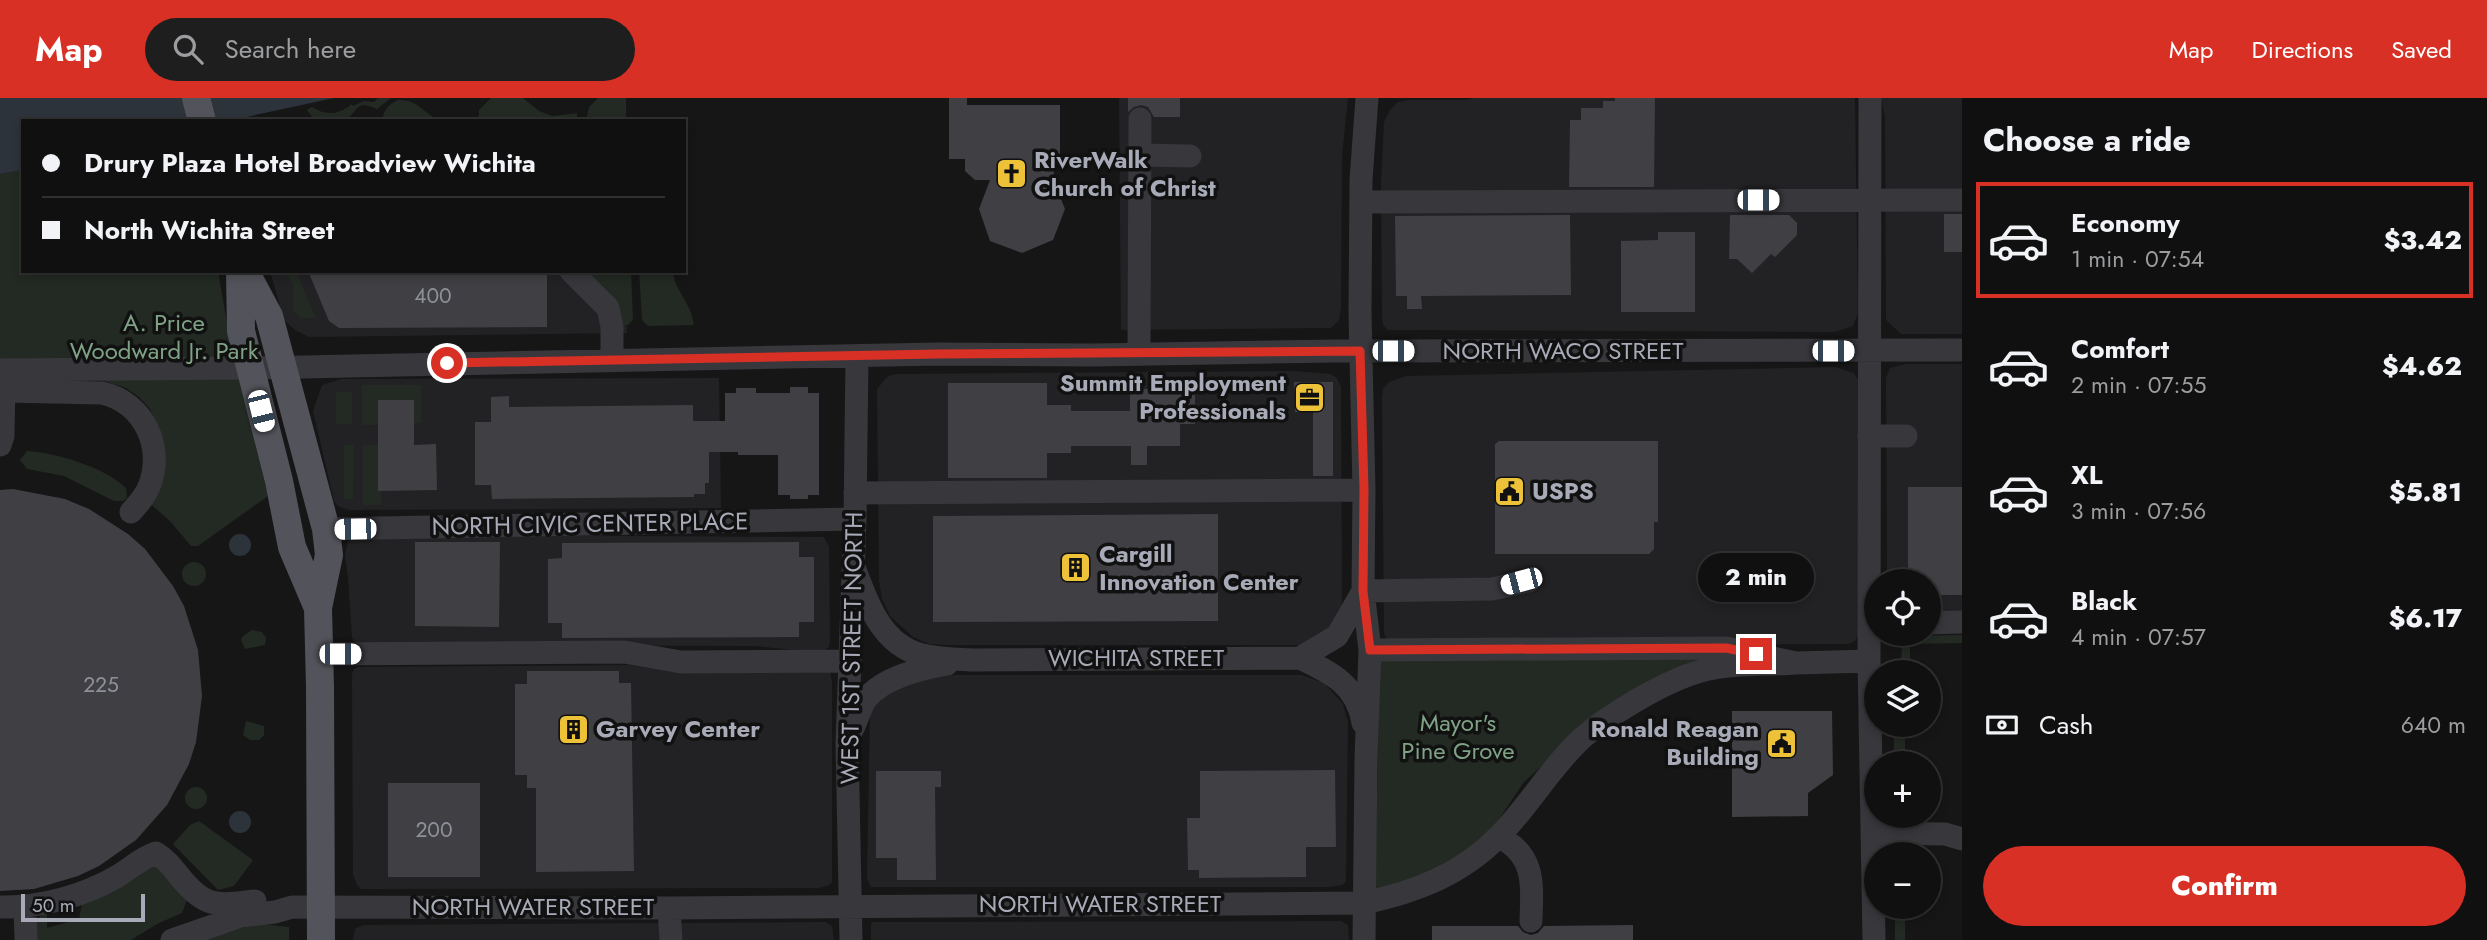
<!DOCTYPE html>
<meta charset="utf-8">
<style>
:root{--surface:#101011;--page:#1e1e1f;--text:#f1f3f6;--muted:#9c9d9f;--line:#303031;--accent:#d93025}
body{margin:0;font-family:Jost,sans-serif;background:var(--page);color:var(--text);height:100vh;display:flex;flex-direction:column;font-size:26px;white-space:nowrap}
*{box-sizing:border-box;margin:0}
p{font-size:23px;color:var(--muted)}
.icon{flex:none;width:38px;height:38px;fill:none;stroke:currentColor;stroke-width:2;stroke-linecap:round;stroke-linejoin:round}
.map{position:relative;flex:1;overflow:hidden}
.panel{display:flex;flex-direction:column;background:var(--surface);width:525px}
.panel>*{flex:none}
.top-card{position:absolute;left:21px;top:21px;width:665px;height:154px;border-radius:0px;box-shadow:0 4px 10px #0003,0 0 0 2px var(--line);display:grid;align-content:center;height:154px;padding:0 21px;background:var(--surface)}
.tools{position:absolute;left:1864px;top:471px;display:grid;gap:14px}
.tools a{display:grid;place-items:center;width:77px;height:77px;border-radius:50%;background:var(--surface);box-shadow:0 4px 10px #0003,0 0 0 2px var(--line);font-size:35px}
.scale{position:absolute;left:21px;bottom:18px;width:124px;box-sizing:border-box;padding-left:7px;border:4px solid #a8abb7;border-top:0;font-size:19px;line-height:24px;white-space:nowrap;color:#a8abb7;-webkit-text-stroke:5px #111112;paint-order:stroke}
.end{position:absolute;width:32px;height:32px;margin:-16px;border:9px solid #d93025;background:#fff;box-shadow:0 0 0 4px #fff}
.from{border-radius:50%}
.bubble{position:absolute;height:49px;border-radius:24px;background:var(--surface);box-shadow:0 4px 10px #0003,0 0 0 2px var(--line);font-size:23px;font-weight:800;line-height:49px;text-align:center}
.car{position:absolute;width:21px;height:42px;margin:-21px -10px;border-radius:9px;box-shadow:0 0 5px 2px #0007;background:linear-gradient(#fff 24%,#345 0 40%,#fff 0 76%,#345 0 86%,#fff 0)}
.top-card b{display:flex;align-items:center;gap:24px;height:66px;font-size:26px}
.top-card b+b{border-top:2px solid var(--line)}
.top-card i{width:18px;height:18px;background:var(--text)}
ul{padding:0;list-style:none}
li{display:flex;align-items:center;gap:21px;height:116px;margin:0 14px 10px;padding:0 7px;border:4px solid transparent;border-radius:0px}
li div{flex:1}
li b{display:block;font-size:26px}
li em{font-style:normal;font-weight:800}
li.on{border-color:var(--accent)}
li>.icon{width:63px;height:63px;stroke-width:1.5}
h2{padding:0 21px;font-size:32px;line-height:84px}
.pay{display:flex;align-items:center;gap:18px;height:77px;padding:0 21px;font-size:26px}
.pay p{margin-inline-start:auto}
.button{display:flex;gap:14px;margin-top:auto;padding:14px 21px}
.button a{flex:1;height:80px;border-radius:42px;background:var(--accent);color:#fff;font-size:28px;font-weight:800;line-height:80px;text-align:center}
header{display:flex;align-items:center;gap:42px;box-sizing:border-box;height:98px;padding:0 35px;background:var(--accent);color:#fff}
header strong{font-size:33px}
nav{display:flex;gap:38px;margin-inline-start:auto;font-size:24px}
.search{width:490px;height:63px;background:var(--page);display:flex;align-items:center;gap:18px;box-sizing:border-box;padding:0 24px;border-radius:38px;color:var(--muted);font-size:26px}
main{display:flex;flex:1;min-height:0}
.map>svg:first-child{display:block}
</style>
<header>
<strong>Map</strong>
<div class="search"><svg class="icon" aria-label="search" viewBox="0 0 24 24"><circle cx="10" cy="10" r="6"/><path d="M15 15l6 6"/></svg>Search here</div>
<nav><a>Map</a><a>Directions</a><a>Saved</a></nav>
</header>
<main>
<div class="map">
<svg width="1962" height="842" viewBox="0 0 1962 842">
<rect width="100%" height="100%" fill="#161617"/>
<!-- built -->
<path fill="#222224" d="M1119,0H1348L1342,58L1341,210L1339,222L1331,230L1121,232Z
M1473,0H1855L1858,215L1853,228L1835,234L1388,232L1383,227L1382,218L1381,85L1384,24L1390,12L1398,4L1409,2H1466Z
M1881,0H1962V236H1901L1886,222L1885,19Z
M270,173H609L625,207L627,235L309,239L295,232L284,222Z
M1906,266H1962V516L1929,517L1928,483H1887L1886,280L1890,270Z
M1835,269L1854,275L1859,283V535L1855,543L1848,546L1396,547L1391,546L1386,540L1384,535L1382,302L1383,291L1389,284L1406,278Z
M1293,273L1331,276L1337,280L1341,289L1342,505L1334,526L1304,547H947L929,546L913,539L890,518L882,501L879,483L877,291L888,278L896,276Z
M719,280L721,410L349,412L338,408L334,403L313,313L322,287L341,281Z
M365,437L824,439L829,449L830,543L829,549L823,553L814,554L754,548L361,547L353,543L352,539L348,480L345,456L348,443Z
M630,567L674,574H830L832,584V784L829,787L819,790L369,791H361L357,787L353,777L352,576L354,571L358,569Z
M947,577H1302L1324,585L1343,606L1348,624L1346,784L1342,787L1329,789H871L867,780L870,614L877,603L917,581Z
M1341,823L1348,827L1349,842H871V826L873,824Z
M826,824L832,828L834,842H353L355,831L363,827Z"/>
<!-- green -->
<path fill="#222a23" d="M378,0H391L377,11C355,2 360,11 345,23H315L307,12L312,9C324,17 338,18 352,6L353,8L364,3L374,4Z
M491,0H523L539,13L553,18L577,15V23H476L479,17V12Z
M598,0H626V23H586L589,9Z
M398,2C418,1 424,16 441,23H386L383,19C384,11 391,5 398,2Z
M23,72V173H218L231,248L268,398L198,448H191L169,422L148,404L162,341L150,311L139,299L126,290L101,282H0V76Z
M284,173H296L316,220H301L293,212V186Z
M582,173H631L633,222L628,227H622L615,202L599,184Z
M639,173H673C674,193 691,203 694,227L648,228L642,222Z
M362,287H421V325H414L378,302V327H362Z
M336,294H352V326H336Z
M344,347H354L353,401H344Z
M363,347H378V392L381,393V407H363Z
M27,353C56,355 105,369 126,390L127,400L123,403H114L64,378L27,371L20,362Z
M182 476a12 12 0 1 1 24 0a12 12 0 1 1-24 0Z
M252,532L262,534L266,540L265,547L245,551L241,542L243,538Z
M1962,537V545L1910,546V574H1904L1901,561L1903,538Z
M1737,552L1609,609L1524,684L1489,736L1449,770L1375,795L1380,560Z
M246,623L264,628V637L259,642H250L243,637Z
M1894,627H1905V665H1894Z
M185 700a11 11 0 1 1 22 0a11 11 0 1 1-22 0Z
M199,723L253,762L234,788L218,792L173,746L190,727Z
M155,767L188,799L182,815L157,826L131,842H36V828L40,818L47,816V830L79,821L82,806Z
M1895,809H1905V842H1895Z
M262,826L289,829V842H198L219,834Z"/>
<!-- water -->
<path fill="#2c333b" d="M0,0H334L228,23H23V72L0,76Z
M229 447a11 11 0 1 1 22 0a11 11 0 1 1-22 0Z
M229 724a11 11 0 1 1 22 0a11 11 0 1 1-22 0Z"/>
<!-- building -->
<path fill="#404044" d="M949,0H967V7H1060V60H1056L1053,81L1065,111L1053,142L1022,155L990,143L979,111L990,82H975L965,73V61H949Z
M1128,0H1180V19H1154L1148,9L1141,7L1134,9L1128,14Z
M1615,0H1655L1654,89H1569L1570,22H1581V10H1603V3H1615Z
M1944,116H1962V154H1944Z
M1570,117L1571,197L1421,198L1422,211H1407V198H1396L1395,118Z
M1730,117H1789L1797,125V137L1775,159L1771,156L1752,175L1737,161H1729Z
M1658,134H1695V214H1621V143L1658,142Z
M308,173H547V229L339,230L329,223Z
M1294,284H1333V378H1313V314H1295Z
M948,285H1047V307H1071V313H1130V291H1180V289H1195V326H1180V348H1147V367H1131V348H1071V355H1047V380H948Z
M790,289H808V295H819V397H808V401H790V397H778V357H738V354H709V385H705V396H694V399L492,401L491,387H475V324H491V299L509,298V309L693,307V323H725V295H736V290H756V295H790Z
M378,302H414V347L436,346L437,392L378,393Z
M1499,343H1658V424H1654V451L1649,456H1495V346Z
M1908,389H1962V497H1928V483H1908Z
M13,391L65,401L89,411L128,436L145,451L173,488L184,508L198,552L202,598L196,644L189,666L167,707L136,742L99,768L78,778L34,791L0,793V392Z
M1218,416V523L933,524V418Z
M415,444H500L499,529L415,528Z
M799,444V459H814V524H799V539L562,540V525H548V461L562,460V445Z
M527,573H619V585H631L634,773L536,774V690H527V677H515V586H527Z
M1732,613H1832L1833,677L1808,695V718L1732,719Z
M1335,672L1336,749H1306V779L1199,780V772H1188L1187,720H1200V673Z
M876,673H941V689H935L936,782H897V760H876Z
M388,685H480V779H388Z
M1633,827V842H1432V828H1518L1523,834L1531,837L1538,835L1544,828Z"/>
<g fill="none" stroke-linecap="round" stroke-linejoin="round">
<!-- minor -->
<path stroke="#37373c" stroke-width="23" d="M1870,0L1869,563L1874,842
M1141,57L1190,58
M1361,104L1962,102
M571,173L608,210L612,229V261
M1139,255L1140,21
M0,272L250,270L938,256L1093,257L1335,253L1962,252
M4,293L102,295C144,304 166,351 148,391C144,400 137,407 131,414
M1869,338H1906
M0,347L3,338L4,279
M855,395L1364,392
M326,431L855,421
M854,469C867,504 881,547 922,557C938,561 956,561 972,562L1300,560C1332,575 1357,587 1363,625
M1363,493L1492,491L1529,483
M1928,525L1962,524
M1370,552L1726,550L1796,565L1869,563
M320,556L624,554L681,564L850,563
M1300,560L1337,538L1363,493
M852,632C857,623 860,610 866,601C884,579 920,571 947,566
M1872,735L1945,736L1962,741
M1499,739C1536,757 1532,787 1531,823
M0,809C39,810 84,798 118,778C131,770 141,760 156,755C166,761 172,769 180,779C206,811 217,807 255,803
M25,809L26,842
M669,810L671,842
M172,842L241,818L275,814L292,809L669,810L1364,805C1415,794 1461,777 1499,738C1529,708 1550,670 1581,641C1608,617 1665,583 1701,573C1731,565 1765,567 1796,565
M851,842L847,645L855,421L857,258
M1364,842L1366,661L1370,552L1363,493L1364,392L1360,215L1361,82L1367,0"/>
<!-- major -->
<path stroke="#53545b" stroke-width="28" d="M196,0L202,23
M240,173L241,233L279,383L292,449L318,510
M245,173L269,218L326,431L329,457L318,510L320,589L321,842"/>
</g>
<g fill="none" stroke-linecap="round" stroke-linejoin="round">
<!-- route -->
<path stroke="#d93025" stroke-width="9" d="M447,265L938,256L1360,253L1364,391L1363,493L1370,552L1726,550L1756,556"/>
</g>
<!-- icons -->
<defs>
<symbol id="church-square" viewBox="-11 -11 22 22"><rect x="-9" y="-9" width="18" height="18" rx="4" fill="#edc238" stroke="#111112"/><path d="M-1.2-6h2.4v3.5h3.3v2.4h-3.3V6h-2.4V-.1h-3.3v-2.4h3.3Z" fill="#111"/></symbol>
<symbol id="office-square" viewBox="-11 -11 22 22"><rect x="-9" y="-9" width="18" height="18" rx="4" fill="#edc238" stroke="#111112"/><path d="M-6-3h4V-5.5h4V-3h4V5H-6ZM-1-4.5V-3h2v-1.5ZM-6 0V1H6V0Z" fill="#111"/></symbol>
<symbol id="civic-square" viewBox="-11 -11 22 22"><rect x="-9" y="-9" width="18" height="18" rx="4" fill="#edc238" stroke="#111112"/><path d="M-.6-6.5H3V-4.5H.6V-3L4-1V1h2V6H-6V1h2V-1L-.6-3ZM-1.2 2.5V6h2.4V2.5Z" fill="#111"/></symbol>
<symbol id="building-square" viewBox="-11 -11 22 22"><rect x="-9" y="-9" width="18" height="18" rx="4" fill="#edc238" stroke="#111112"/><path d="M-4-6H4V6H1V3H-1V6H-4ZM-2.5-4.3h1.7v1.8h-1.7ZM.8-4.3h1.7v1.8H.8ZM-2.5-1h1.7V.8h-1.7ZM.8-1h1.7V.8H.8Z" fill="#111"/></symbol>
</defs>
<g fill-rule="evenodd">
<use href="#church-square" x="994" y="58" width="35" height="35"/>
<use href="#office-square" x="1292" y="282" width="35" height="35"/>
<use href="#civic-square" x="1492" y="376" width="35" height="35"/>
<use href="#building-square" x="1058" y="452" width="35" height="35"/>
<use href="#building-square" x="556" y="614" width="35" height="35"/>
<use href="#civic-square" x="1764" y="628" width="35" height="35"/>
</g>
<g text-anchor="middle" stroke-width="7" stroke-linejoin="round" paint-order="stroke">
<!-- number labels -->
<g font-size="21" fill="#8e909a">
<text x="433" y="205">400</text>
<text x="101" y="594">225</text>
<text x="434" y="739">200</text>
</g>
<!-- poi labels -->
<g font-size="24" font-weight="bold" fill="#a8abb7" stroke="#111112" text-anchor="start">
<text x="1034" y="70">RiverWalk<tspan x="1034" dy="28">Church of Christ</tspan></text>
<text x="1286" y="293" text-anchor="end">Summit Employment<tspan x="1286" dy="28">Professionals</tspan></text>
<text x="1532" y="401">USPS</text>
<text x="1099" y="464">Cargill<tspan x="1099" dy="28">Innovation Center</tspan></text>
<text x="596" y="639">Garvey Center</text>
<text x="1759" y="639" text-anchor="end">Ronald Reagan<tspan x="1759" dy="28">Building</tspan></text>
</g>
<!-- park labels -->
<g font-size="24" fill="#7fa285" stroke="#111112">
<text x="164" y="233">A. Price<tspan x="164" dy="28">Woodward Jr. Park</tspan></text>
<text x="1458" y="633">Mayor's<tspan x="1458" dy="28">Pine Grove</tspan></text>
</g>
<!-- street labels -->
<g font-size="24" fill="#a8abb7" stroke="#111112">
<text x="1563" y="261">NORTH WACO STREET</text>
<text transform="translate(590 426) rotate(-1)" y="8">NORTH CIVIC CENTER PLACE</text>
<text transform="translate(852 550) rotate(-89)" y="8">WEST 1ST STREET NORTH</text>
<text x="1136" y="568">WICHITA STREET</text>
<text x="1100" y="814">NORTH WATER STREET</text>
<text x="533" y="817">NORTH WATER STREET</text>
</g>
</g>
</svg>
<div class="tools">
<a><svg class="icon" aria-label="locate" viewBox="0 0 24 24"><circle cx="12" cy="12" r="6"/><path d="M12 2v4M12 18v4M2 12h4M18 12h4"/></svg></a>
<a><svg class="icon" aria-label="layers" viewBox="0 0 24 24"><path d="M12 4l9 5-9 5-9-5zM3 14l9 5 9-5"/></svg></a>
<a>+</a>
<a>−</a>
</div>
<div class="scale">50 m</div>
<i class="end from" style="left:447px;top:265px"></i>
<i class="end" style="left:1756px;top:556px"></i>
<div class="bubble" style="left:1698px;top:455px;width:116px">2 min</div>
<i class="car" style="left:1758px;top:102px;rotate:90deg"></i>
<i class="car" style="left:1393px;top:253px;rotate:90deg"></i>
<i class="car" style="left:1833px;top:253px;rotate:90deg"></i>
<i class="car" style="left:261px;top:313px;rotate:166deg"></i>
<i class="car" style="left:355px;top:431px;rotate:269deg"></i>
<i class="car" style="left:1521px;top:483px;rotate:255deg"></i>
<i class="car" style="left:340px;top:556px;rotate:90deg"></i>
<div class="top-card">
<b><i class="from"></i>Drury Plaza Hotel Broadview Wichita</b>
<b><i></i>North Wichita Street</b>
</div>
</div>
<section class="panel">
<h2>Choose a ride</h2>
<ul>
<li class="on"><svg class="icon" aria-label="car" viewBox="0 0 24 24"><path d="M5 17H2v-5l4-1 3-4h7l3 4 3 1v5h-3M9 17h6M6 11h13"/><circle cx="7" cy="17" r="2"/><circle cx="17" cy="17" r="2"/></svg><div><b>Economy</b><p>1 min · 07:54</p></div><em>$3.42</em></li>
<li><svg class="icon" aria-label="car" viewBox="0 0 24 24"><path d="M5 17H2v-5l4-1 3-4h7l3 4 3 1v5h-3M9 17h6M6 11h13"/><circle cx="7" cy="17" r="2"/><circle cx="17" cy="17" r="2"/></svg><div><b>Comfort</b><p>2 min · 07:55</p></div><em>$4.62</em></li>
<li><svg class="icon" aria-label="car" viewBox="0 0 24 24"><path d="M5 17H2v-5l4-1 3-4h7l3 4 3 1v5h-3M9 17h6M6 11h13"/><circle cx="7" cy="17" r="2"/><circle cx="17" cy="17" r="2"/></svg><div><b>XL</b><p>3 min · 07:56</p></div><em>$5.81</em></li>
<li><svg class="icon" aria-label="car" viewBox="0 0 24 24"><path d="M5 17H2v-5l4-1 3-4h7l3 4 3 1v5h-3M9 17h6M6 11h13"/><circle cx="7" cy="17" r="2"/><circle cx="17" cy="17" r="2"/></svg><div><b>Black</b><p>4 min · 07:57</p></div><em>$6.17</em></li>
</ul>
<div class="pay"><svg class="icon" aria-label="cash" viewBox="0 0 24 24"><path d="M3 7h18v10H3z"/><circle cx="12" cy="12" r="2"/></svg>Cash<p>640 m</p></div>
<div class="button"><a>Confirm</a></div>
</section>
</main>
